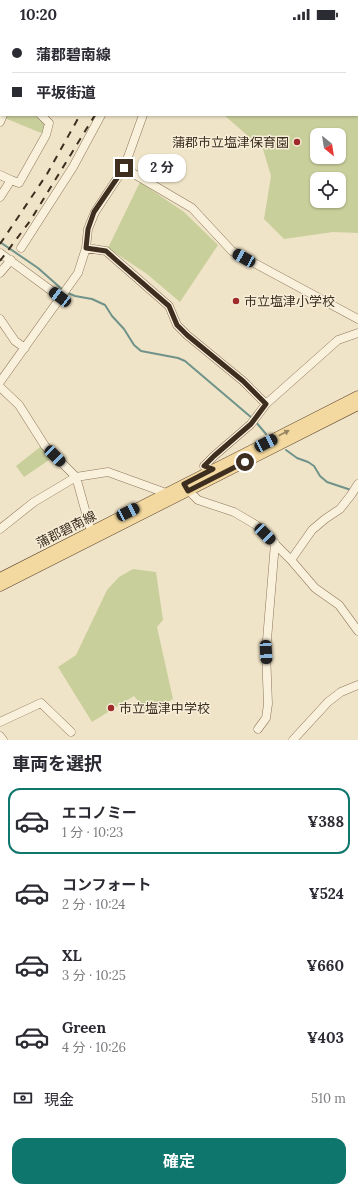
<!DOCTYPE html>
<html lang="ja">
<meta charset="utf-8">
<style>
:root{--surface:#fff;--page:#f7f7f7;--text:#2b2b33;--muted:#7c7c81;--line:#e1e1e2;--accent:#0f766e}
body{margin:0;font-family:Lora,"Noto Sans JP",serif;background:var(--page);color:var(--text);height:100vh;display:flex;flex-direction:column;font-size:15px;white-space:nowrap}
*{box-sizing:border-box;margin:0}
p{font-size:13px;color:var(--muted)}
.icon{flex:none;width:22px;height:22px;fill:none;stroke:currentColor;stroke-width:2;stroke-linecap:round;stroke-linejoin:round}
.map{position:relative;height:712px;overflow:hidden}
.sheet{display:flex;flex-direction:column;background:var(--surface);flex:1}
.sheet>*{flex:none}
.banner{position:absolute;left:0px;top:0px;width:358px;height:88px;box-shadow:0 1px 3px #0004;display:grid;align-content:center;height:88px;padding:0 12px;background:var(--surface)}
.needle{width:26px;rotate:150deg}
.controls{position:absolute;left:310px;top:100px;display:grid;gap:8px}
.controls a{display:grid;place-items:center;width:36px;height:36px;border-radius:8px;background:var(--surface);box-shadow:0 1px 3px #0004;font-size:20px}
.end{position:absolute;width:18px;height:18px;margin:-9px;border:5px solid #3d2e20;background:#fff;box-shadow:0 0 0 2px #fff}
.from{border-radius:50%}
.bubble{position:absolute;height:28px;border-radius:12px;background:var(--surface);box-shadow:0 1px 3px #0004;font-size:13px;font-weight:700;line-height:28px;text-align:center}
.car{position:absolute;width:12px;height:24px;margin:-12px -6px;border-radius:5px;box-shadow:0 0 3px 1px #0007;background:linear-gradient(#222 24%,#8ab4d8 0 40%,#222 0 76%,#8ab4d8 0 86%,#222 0)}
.banner b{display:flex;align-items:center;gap:14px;height:38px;font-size:15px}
.banner b+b{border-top:1px solid var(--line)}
.banner i{width:10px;height:10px;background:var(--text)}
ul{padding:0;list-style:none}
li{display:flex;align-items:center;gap:12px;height:66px;margin:0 8px 6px;padding:0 4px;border:2px solid transparent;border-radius:12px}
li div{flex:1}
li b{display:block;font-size:15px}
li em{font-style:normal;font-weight:700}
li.current{border-color:var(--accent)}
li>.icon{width:36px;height:36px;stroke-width:1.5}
h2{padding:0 12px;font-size:18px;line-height:48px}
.pay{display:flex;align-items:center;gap:10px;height:44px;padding:0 12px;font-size:15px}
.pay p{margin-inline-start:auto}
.button{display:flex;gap:8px;margin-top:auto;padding:8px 12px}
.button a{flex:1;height:46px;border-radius:12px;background:var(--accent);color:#fff;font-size:16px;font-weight:700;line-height:46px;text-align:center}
.status{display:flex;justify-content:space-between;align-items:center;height:28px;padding:0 20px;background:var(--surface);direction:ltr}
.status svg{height:11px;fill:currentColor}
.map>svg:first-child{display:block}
</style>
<div class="status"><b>10:20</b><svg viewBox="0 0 49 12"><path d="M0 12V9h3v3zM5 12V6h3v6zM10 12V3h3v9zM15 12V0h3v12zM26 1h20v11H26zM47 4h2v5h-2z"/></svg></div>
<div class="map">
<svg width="358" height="712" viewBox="0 0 358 712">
<rect width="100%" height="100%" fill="#f0e4c8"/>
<!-- green -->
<path fill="#c9cf9b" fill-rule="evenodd" d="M247,0H358V205L333,204L284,211L264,191L271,148L263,121L224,87H357V1ZM317,107H339V129H317ZM317,151H339V173H317Z
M3,87H41L49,95L46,107L2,89Z
M140,154L184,184L218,217L180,274L147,246L108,220Z
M44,416L55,428L24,449L16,438Z
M133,541L156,544L163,592L157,599L173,671L148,685L134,668L92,694L58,639L76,627L107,562L119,549Z"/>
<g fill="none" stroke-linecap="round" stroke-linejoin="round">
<!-- stream -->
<path stroke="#6f938a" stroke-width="2" d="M0,214L38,240L64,263
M68,265L75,268L92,271L105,277L112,288L124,301L134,317L141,323L178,330L185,333L252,390
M255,393L266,406
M286,422L297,430L308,434L314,438L320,448L327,454L351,462"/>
<defs>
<path id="minor" d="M95,0V1
M104,1L105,0
M173,1L174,0
M0,5H1
M0,25L1,23
M0,69H1
M0,94L3,87
M124,140L192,180L232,223L358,291
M0,147L11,152L0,169
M11,152L19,155L46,107L49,95L41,87
M21,220L73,139L101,87
M86,220L106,223L169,278L177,297L187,307L243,353L266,376
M0,225L60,269
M0,245L11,232
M0,291L15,313L25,320
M0,354L78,245L86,220L88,201L95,184L124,140L143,87
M0,359L19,377L45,418L76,449L91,503
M213,441L204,438L214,428L251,396L266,376L338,312L358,305
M186,460L198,472L234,484L256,497L291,532L315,560L339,577L358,603
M0,501L34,474L76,449L108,444L166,465
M291,532L312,502L325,491L340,481L351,467L358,456
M0,694L41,675L71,704
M258,701L266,690L268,676L266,624L275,515
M0,708L3,712
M293,712L328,674L341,664L358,657"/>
<path id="major" d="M0,550L358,368
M0,558L358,377"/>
</defs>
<!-- minor casing -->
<use href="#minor" stroke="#8d765c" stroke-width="9"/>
<!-- major casing -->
<use href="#major" stroke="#5b4430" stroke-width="11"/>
<!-- minor -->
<use href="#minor" stroke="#faf1dc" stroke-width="8"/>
<!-- major -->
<use href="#major" stroke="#f3d9a0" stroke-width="10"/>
<!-- rail -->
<path stroke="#3d2e20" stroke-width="2" stroke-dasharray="7 7" stroke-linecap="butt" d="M131,1L132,0
M142,1L143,0
M0,216L47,146L80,87
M0,233L30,193L95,87"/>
</g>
<!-- one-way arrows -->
<defs><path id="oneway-solid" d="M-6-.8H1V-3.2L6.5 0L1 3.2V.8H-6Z"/></defs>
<use fill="#988460" href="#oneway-solid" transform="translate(284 405) rotate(-27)"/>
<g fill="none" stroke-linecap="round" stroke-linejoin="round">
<!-- route -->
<path stroke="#3d2e20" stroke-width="5" d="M124,140L94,184L88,201L86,220L106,223L116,232L169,278L177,297L187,307L243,353L266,376L251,396L214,428L204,438L213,441L184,456L188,463L245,434"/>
</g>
<!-- markers -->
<g fill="#9e2a2b" stroke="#f7eed8" stroke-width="1.5">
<circle cx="297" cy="114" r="4"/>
<circle cx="236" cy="273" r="4"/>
<circle cx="111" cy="680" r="4"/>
</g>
<g text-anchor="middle" stroke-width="3" stroke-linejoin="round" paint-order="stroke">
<!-- poi labels -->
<g font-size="13" fill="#3d2e20" stroke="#f7eed8" text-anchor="start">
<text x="289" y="119" text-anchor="end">蒲郡市立塩津保育園</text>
<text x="244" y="278">市立塩津小学校</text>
<text x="119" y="685">市立塩津中学校</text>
</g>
<!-- street labels -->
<g font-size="13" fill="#3d2e20" stroke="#f7eed8">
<text transform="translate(66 501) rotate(-27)" y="5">蒲郡碧南線</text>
</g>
</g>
</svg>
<div class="controls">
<a><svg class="needle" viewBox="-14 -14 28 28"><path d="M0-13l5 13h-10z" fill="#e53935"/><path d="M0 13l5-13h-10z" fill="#7c7c81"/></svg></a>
<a><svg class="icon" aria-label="locate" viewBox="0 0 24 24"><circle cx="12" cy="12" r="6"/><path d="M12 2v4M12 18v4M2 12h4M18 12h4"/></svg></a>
</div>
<i class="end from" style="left:245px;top:434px"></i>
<i class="end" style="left:124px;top:140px"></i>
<div class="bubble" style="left:138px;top:126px;width:48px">2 分</div>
<i class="car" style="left:244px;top:230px;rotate:299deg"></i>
<i class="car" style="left:60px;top:269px;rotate:307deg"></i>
<i class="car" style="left:266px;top:415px;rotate:63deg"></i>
<i class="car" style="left:55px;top:428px;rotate:135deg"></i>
<i class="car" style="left:128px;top:484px;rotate:63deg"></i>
<i class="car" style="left:265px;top:506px;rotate:135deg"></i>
<i class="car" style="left:266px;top:624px;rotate:177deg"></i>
<div class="banner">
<b><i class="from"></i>蒲郡碧南線</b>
<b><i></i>平坂街道</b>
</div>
</div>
<section class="sheet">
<h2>車両を選択</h2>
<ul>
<li class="current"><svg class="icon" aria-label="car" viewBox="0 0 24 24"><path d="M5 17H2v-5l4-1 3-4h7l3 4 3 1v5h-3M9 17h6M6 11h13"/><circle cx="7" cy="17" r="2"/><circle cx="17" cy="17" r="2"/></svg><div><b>エコノミー</b><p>1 分 · 10:23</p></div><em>¥388</em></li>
<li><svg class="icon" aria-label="car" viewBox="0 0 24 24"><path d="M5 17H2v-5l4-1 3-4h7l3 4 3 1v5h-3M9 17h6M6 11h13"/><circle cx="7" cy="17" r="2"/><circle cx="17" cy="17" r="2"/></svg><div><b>コンフォート</b><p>2 分 · 10:24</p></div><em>¥524</em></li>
<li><svg class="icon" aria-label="car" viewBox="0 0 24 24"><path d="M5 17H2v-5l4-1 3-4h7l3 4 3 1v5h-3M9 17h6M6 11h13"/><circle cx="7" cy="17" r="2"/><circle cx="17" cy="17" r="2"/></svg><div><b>XL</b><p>3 分 · 10:25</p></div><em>¥660</em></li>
<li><svg class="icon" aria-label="car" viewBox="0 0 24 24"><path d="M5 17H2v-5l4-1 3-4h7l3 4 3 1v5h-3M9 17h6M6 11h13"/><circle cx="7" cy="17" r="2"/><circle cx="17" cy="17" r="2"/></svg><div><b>Green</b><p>4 分 · 10:26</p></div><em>¥403</em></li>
</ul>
<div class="pay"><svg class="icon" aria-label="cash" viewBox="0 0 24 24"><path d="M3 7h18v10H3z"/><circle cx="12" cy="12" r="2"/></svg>現金<p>510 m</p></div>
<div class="button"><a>確定</a></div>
</section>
